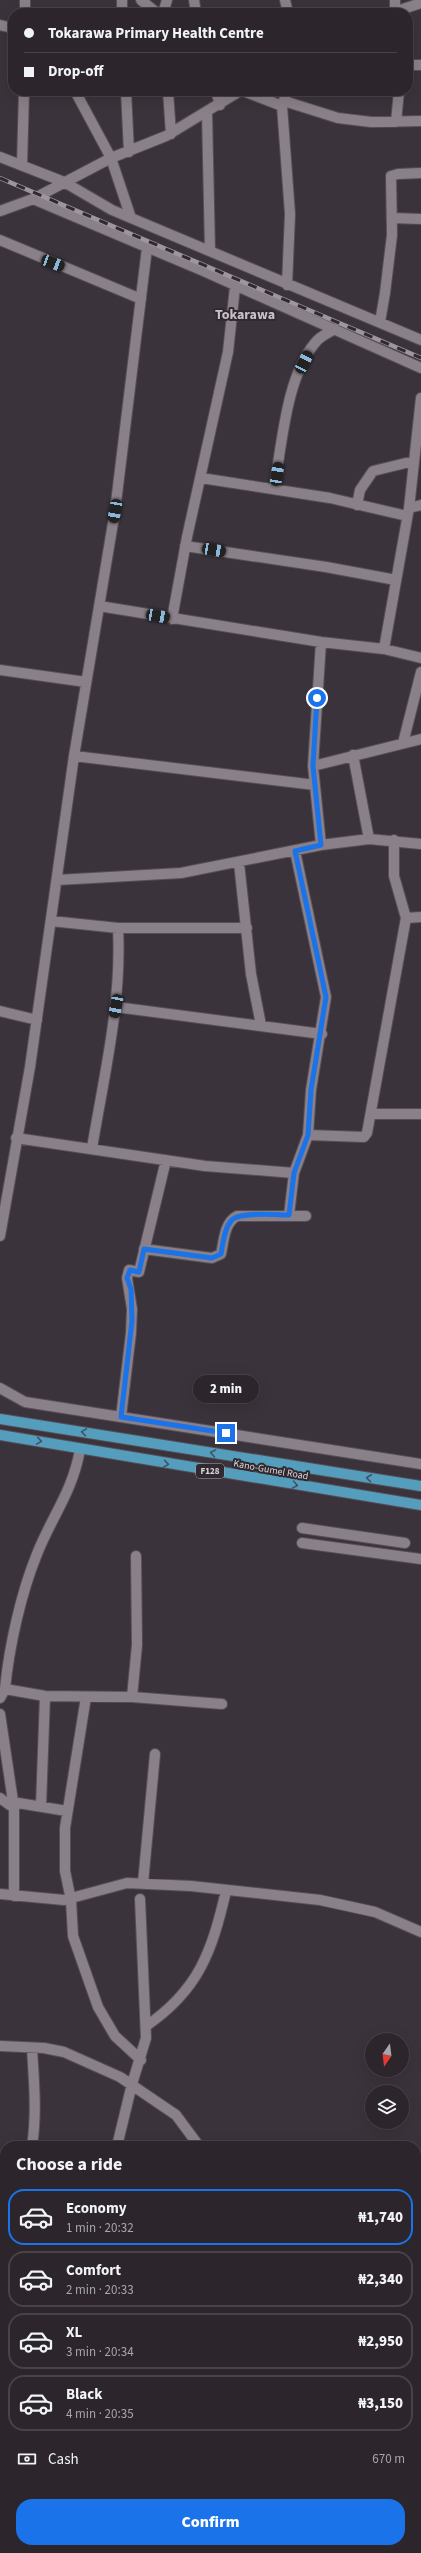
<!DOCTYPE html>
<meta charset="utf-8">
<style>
:root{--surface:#2c262c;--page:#383238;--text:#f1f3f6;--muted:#a6a5a9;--line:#484348;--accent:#1a73e8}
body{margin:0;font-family:"Source Sans 3",sans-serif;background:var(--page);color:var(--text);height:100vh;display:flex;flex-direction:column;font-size:15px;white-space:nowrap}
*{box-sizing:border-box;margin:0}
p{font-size:13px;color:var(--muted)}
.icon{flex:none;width:22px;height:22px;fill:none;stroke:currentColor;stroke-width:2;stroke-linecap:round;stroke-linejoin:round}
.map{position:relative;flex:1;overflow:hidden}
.sheet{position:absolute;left:0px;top:2141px;width:421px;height:412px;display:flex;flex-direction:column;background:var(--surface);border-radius:16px 16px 0 0;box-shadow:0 4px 16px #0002,0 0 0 1px var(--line)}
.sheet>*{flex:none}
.guide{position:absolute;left:8px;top:8px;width:405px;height:88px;border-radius:16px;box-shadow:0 4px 16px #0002,0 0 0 1px var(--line);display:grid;align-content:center;height:88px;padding:0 16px;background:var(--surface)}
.needle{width:26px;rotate:194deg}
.controls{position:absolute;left:365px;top:2033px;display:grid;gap:8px}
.controls a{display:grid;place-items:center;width:44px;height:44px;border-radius:50%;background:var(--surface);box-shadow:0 4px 16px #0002,0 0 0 1px var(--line);font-size:20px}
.end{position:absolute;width:18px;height:18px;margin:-9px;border:5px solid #1a73e8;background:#fff;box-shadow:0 0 0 2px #fff}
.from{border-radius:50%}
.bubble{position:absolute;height:28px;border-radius:14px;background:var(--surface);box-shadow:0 4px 16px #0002,0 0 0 1px var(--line);font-size:13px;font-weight:800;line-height:28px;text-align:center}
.car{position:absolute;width:12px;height:24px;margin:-12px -6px;border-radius:5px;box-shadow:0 0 3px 1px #0007;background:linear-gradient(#222 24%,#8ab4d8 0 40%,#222 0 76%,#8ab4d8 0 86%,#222 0)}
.guide b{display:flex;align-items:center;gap:14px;height:38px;font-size:15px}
.guide b+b{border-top:1px solid var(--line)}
.guide i{width:10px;height:10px;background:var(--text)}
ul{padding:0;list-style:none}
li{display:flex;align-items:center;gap:12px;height:56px;margin:0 8px 6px;padding:0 8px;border:2px solid var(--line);border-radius:16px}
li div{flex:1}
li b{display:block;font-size:15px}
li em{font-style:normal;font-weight:800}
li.current{border-color:var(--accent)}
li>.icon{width:36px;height:36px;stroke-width:1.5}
h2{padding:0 16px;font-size:18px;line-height:48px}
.pay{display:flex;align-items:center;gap:10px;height:44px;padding:0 16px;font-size:15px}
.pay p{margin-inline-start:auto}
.action{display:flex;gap:8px;margin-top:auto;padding:8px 16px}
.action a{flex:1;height:46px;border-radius:16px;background:var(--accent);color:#fff;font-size:16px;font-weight:800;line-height:46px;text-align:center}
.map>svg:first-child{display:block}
</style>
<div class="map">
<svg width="421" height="2553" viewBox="0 0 421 2553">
<rect width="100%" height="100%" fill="#3b333b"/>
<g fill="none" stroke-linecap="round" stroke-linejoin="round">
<defs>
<path id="minor" d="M122,0V13
M141,0L157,13
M194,0L196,13
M285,0L288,13
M395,12V0
M25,13V0
M163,13L167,0
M391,13L421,3
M0,25L13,28
M408,65H421
M75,91L111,158L131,218
M126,91L129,152
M168,91L171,134
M216,91L220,105
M243,91L282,106
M284,101L338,118L371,122L421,121
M207,113L210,251
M396,122L399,91
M0,157L64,182L112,210L421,340
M22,165L24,91
M33,199L201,270L421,368
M0,211L33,199L111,158L166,136L240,91
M392,218L421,219
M0,240L141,299
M287,285L290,214L282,106L287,91
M380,322L385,293L392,235L391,176L398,174L421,173
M201,478L330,498L407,516
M274,488C282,445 286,377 315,343C320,336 328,333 335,329
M357,505L360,490L373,471L414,461
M409,508L421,505
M185,546L326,567L396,580
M99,606L321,642L384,649L421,658
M172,619L187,537L228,352L235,287
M384,649L409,508L421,398
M0,670L86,682
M403,743L421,672
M353,755L369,839
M74,756L315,785
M313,766L421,739
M321,845L313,766L321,642
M239,863L251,974L261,1025
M57,880L181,873L321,845L369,839L421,844
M406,918L421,917
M51,921L118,928H247
M116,1007L322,1034
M0,1011L37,1020
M371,1114H421
M308,1135L364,1137L367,1133L406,918L394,876V840
M16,1138L205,1166L294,1173
M92,1148C104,1076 122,1002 118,928
M289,1215L294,1173L308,1135L311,1090L326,997L295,851
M0,1236L30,1067L74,756L115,511L147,248
M144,1249L212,1258L221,1254C224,1241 224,1223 237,1216H306
M0,1388L25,1402L421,1464
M121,1417L131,1333L132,1309L127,1278L129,1270L139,1272L166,1160
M302,1528L405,1543
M302,1543L421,1559
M5,1689L45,1696L132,1697L222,1704
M86,1697L65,1828V1871L71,1900L73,1936L98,2007L115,2036L141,2060
M132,1697L137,1645L136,1556
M0,1698L5,1689C9,1647 21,1593 37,1554C52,1516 72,1493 80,1450
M0,1714L14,1808V1896
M0,1798L14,1808
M12,1802L67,1811
M41,1806L45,1696
M143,1883L155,1754
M0,1894L64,1900L127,1883L191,1886L320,1900L375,1912L421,1932
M146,2026C199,1990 212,1951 226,1891
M0,2046L44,2048L64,2052L120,2077L176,2115L199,2146
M32,2049C34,2081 37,2113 32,2146
M117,2146L132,2084L146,2038L140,1899
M0,2189L5,2191
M0,2255L5,2262
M0,2444L5,2452
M20,2548V2553"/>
<path id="major" d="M0,1419L421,1486
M0,1435L421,1505"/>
</defs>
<!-- minor casing -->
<use href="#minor" stroke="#565056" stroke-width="12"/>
<!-- major casing -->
<use href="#major" stroke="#565056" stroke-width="12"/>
<!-- minor -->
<use href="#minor" stroke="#8a8089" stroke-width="10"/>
<!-- major -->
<use href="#major" stroke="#559dbd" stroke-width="10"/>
<defs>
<path id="rail" d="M0,178L421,358"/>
</defs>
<!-- rail casing -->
<use href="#rail" stroke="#9d979d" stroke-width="4.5"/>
<!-- rail -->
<use href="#rail" stroke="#312930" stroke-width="3" stroke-dasharray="9" stroke-linecap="butt"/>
</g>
<!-- one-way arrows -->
<defs><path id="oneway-chevron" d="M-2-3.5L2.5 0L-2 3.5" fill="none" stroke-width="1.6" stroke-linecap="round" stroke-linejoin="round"/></defs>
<g stroke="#3e5261">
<use href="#oneway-chevron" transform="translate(84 1432) rotate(-171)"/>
<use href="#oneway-chevron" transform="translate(39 1441) rotate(9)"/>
<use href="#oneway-chevron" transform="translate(213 1453) rotate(-170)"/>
<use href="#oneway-chevron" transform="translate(166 1464) rotate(9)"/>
<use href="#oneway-chevron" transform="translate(369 1478) rotate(-172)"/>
<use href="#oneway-chevron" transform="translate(295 1485) rotate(10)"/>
</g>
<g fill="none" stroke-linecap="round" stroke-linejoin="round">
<!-- route -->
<path stroke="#1a73e8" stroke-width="5" d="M226,1433L121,1417L132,1321L131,1289L127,1278L130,1270L139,1272L144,1249L212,1258L221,1254C223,1244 224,1229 231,1221C238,1211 277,1215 289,1215L294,1173L308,1135L311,1090L326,997L295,851L321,845L313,766L317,698"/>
</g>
<g text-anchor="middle" stroke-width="4" stroke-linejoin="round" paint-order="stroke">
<!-- shield labels -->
<rect fill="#312930" stroke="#a9a3a8" stroke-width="1" x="196" y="1464" width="28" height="14" rx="3"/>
<g font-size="9" font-weight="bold" fill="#dcd7dc">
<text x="210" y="1474">F128</text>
</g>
<!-- street labels -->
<g font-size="10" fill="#dcd7dc" stroke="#312930">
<text transform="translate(271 1469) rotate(10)" y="4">Kano-Gumel Road</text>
</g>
<!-- district labels -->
<g font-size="14" font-weight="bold" fill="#cac0c9" stroke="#312930">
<text x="245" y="319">Tokarawa</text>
</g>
</g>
</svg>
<div class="controls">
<a><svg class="needle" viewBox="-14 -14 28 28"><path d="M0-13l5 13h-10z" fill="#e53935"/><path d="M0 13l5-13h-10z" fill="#a6a5a9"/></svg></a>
<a><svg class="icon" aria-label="layers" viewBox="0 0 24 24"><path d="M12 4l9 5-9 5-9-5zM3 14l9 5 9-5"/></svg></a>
</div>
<i class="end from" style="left:317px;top:698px"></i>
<i class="end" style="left:226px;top:1433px"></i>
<div class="bubble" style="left:193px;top:1375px;width:66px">2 min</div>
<i class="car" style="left:53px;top:263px;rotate:111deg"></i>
<i class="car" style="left:304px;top:362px;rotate:27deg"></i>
<i class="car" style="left:277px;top:474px;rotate:9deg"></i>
<i class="car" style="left:115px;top:511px;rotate:190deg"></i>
<i class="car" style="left:214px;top:550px;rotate:99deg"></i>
<i class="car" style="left:158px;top:616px;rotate:100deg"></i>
<i class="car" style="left:116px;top:1006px;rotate:191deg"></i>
<div class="guide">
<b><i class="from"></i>Tokarawa Primary Health Centre</b>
<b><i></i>Drop-off</b>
</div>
<section class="sheet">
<h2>Choose a ride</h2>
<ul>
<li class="current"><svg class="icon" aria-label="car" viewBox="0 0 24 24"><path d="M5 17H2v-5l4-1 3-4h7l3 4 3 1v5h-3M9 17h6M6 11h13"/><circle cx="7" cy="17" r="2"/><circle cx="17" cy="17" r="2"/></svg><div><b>Economy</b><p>1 min · 20:32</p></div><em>₦1,740</em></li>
<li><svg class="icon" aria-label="car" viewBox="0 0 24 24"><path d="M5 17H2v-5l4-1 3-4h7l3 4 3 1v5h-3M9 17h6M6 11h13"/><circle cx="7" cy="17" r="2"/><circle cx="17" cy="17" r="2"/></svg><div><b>Comfort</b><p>2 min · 20:33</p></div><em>₦2,340</em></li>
<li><svg class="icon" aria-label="car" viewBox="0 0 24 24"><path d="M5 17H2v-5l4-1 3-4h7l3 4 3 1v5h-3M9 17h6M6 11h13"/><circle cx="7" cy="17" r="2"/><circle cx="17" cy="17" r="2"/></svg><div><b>XL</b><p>3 min · 20:34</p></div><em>₦2,950</em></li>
<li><svg class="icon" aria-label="car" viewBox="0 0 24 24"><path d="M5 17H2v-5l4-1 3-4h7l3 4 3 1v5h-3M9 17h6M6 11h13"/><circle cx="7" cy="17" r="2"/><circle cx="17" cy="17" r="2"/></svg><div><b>Black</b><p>4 min · 20:35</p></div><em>₦3,150</em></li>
</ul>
<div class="pay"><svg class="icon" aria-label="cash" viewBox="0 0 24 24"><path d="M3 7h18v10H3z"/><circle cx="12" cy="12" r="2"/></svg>Cash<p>670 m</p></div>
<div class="action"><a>Confirm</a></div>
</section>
</div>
